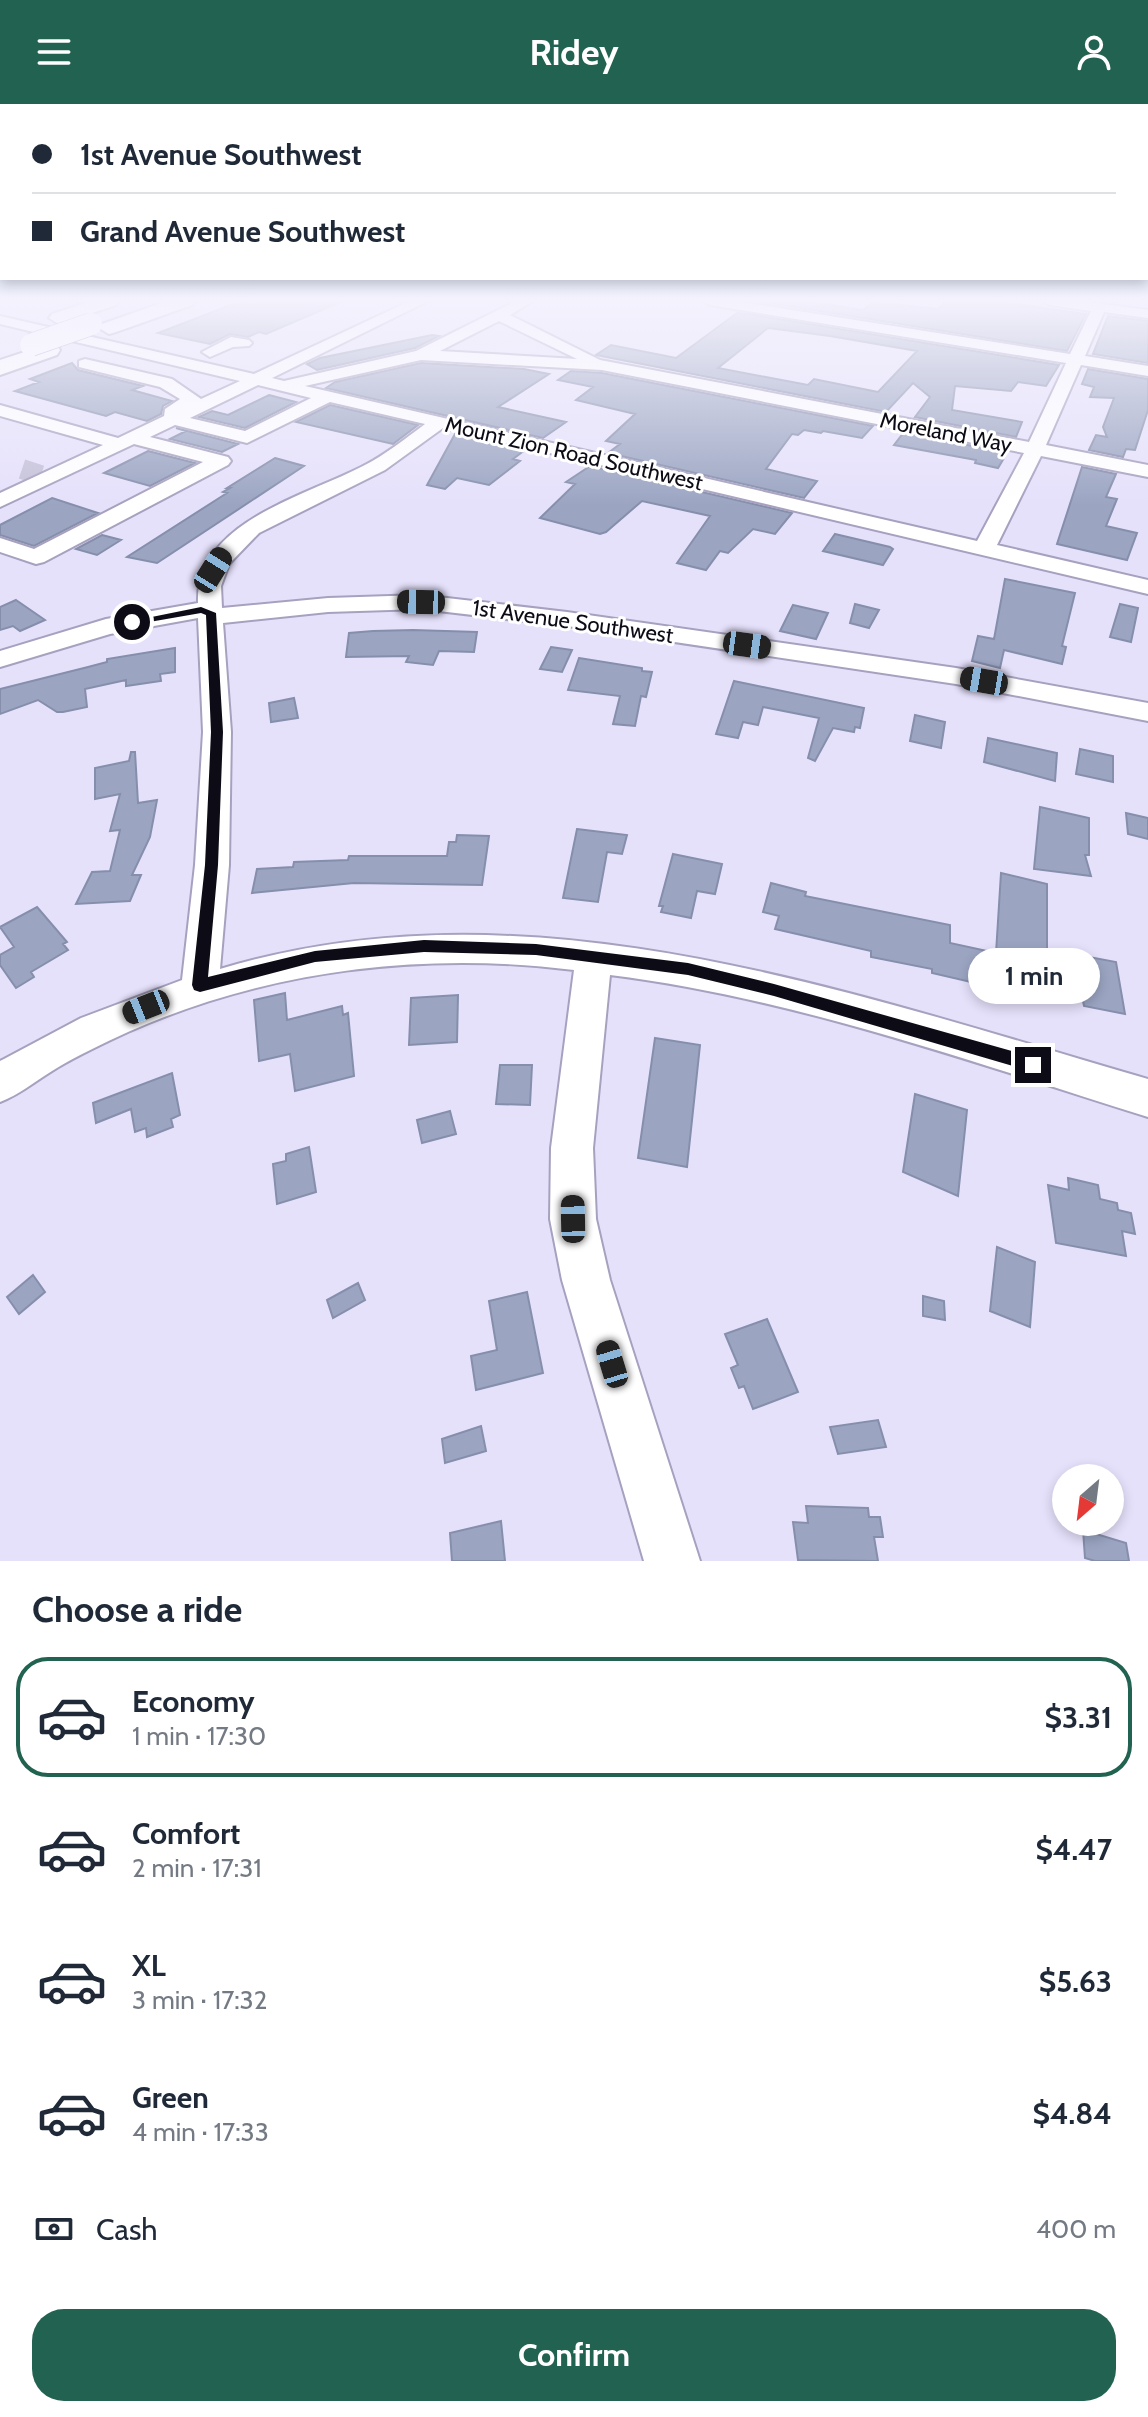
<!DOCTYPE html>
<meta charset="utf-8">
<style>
:root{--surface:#fff;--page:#f2f2f3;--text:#1f2937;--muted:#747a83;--line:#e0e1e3;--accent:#226250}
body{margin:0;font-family:Cabin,sans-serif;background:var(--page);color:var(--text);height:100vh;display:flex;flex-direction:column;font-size:30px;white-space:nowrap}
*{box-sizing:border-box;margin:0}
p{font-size:26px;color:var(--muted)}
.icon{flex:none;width:44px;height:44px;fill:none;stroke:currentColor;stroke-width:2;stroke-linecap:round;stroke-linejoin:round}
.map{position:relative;height:1457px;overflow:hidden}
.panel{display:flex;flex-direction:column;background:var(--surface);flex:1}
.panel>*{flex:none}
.top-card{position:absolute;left:0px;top:0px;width:1148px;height:176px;box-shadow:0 4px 12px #0003;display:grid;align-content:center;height:176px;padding:0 32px;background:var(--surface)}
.needle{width:52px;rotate:208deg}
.fabs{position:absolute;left:1052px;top:1360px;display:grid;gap:16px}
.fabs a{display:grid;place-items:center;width:72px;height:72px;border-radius:50%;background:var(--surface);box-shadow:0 4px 12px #0003;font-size:40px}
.end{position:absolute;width:36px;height:36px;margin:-18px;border:10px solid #0d0b15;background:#fff;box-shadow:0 0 0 4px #fff}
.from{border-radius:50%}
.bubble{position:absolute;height:56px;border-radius:28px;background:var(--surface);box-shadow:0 4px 12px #0003;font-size:26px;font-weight:700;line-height:56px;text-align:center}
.car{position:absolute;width:24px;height:48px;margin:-24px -12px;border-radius:10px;box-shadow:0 0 6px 2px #0007;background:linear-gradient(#222 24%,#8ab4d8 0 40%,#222 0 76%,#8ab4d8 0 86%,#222 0)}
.top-card b{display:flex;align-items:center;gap:28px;height:76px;font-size:30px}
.top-card b+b{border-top:2px solid var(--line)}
.top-card i{width:20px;height:20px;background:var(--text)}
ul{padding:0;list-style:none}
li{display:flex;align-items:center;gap:24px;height:120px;margin:0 16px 12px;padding:0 16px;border:4px solid transparent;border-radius:32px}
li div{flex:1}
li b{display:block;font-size:30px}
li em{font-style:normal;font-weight:700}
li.on{border-color:var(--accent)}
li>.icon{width:72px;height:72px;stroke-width:1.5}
h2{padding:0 32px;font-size:36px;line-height:96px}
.pay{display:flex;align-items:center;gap:20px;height:88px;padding:0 32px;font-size:30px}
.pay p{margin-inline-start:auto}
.primary-button{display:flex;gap:16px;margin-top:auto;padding:16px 32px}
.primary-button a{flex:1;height:92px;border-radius:32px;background:var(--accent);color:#fff;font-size:32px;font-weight:700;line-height:92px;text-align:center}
header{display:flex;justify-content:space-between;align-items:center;height:104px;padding:0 32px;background:var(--accent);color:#fff;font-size:36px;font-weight:700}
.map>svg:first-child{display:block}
</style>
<header><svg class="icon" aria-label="menu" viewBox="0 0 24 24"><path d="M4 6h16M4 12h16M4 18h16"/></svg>Ridey<svg class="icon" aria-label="person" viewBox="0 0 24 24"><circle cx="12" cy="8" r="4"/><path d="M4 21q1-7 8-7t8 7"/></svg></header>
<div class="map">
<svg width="1148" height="1457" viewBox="0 0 1148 1457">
<rect width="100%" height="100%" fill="#e6e1fb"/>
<!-- building -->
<path fill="#9ba5c2" stroke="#858fab" stroke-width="2" fill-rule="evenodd" d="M241,197H343L266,230L259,228L248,233L230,230L210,240L158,229Z
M765,197H808L863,206L874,198L938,205L946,197H995L1086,210L1067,247L763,198Z
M737,209L749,210L1059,261L1046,282L1018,278L1011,287L955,282L952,306L1022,318L1016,333L915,313L930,293L913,279L886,308L596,251L611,241L676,254ZM768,224L830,232L917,247L878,288L814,275L808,281L718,264Z
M1108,212L1148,217V259L1093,250Z
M432,231L439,232L415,244L317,266L307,260L320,254Z
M72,259L78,266L143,282L132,286L172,297L163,302L161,310L147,317L115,308L106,312L15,287L39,278L30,275Z
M421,259L524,265L549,270L498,303L566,318L543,334L326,284L335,278Z
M1088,265L1148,275V306L1135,346L1126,345L1123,353L1089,346L1096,331L1107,333L1103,323L1114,294L1090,293L1094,283L1082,280Z
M571,267L602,269L873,322L862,334L823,327L821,329L804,326L798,331L792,330L766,365L817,377L804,394L608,349L620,340L606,337L635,310L576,296L593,283L558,276Z
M269,291L296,298L245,324L199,313L212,307L228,311Z
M330,301L418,321L393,340L296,318Z
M176,324L238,340L222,348L170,335L186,327Z
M904,328L1007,349L998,364L975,359L976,356L894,341Z
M455,330L525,346L513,355L520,357L489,381L457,374L445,385L427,381Z
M148,347L195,359L150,382L104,369Z
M275,354L304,362L157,459L127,453L227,389L223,388L230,384H227Z
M590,362L792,409L775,430L753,425L728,449L720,447L706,466L677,459L710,412L642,397L606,428L600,430L540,414L575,380L566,378Z
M1082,363L1116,370L1106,393L1117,395L1106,422L1137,429L1127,456L1057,440Z
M52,394L98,409L34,442L0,431V421Z
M835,430L890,443L893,445L883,461L823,447Z
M102,431L121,436L97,451L76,445Z
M1005,475L1075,489L1062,542L1066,543L1062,560L1004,546L1000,564L972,557L978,532L994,535Z
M16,496L45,516L20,527L13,522L0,526V503Z
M855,500L879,506L869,524L850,519Z
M1120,500L1138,504L1131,538L1110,533Z
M793,501L828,509L816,535L780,527Z
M373,527L413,526L477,528L474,548L439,547L433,561L406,558L409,552L346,553L349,529Z
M551,543L572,546L562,568L540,565Z
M175,544V568L160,570L161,577L126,582V576L85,585L87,603L63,608H57L38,596L0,610V585L88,563L107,558V555Z
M579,554L642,564V567L652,568L646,593L641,592L635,622L613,620L620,592L568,586Z
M734,577L864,604L860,624L855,623L854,628L833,624L815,657L808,654L819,614L763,603L758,621L743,618L738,634L716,630Z
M294,594L298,614L271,618L269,599Z
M915,611L945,618L941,644L910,637Z
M988,634L1057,649L1055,677L984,658Z
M1080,645L1113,652V678L1076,670Z
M131,648H135L138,699L157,696L150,733L132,771H141L130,797L76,800L92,768L110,767L120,726L110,727L120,690L95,695V664L129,657Z
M1040,703L1089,714V751H1085L1091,772L1034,765Z
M1126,709L1148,714V735L1128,730Z
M577,725L627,731L622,750L607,748L598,798L563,794Z
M457,731L489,732L482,781L354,779L252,789L257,765L293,763L294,758L348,756L349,752H447L449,738H456Z
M673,750L722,760L715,790L697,787L691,814L661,808L663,802H659Z
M1001,769L1047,780V845L1116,858L1125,910L1084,902L1083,897L984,881L932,869V865L871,853V847L775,825L779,812L763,808L771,779L806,788L805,792L950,821V839L996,849Z
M37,803L67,838L63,840L68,846L31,868L34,873L16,884L0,861V851L14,843L0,823Z
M285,889L287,916L342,902L343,911L348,909L354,972L295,987L290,950L259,957L254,896Z
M458,891L457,938L409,941L411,894Z
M655,934L700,941L687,1063L638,1054Z
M500,961H532L530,1001L496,1000Z
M172,969L180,1011L171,1015L173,1023L147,1033L146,1024L135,1028L131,1005L96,1019L93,999Z
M915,990L967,1006L958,1092L903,1068Z
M450,1007L456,1030L422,1039L417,1016Z
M309,1043L316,1088L277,1100L273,1060L286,1057V1050Z
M1068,1074L1098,1081L1100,1095L1117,1099L1118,1106L1131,1109L1135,1130L1122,1127L1126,1152L1056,1139L1048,1081L1069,1086Z
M997,1143L1035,1158L1030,1223L990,1207Z
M33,1171L45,1188L19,1210L7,1193Z
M358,1179L365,1196L333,1214L327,1196Z
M527,1188L543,1269L476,1286L471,1252L497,1246L489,1197Z
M923,1192L944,1197L945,1216L923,1212Z
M767,1215L798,1288L753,1305L744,1282L739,1284L731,1264L738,1261L725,1230Z
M878,1316L886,1343L838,1350L830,1323Z
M481,1322L486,1347L445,1359L442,1335Z
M806,1402L868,1404L869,1413H880L883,1433H874L878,1457L798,1456L793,1418L808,1419Z
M501,1417L505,1457H452L450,1429Z
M1083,1426L1126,1439L1129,1457H1095L1085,1454Z"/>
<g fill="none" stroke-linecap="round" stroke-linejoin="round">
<!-- minor-tunnel -->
<path stroke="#c5c1d8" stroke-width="20" stroke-dasharray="20 10" stroke-linecap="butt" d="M22,365L49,374"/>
<defs>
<path id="minor" d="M410,197H428L272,274L284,277L416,247L516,197H533L510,211L600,256L1029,338L1066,259L710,201L703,197H735L1070,250L1091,207L1050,201L1043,197H1080L1148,206V214L1104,208L1085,252L1148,262V272L1081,261L1046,341L1148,361V373L1041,352L997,441L1148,476V490L443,324L385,366L259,429L229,460L221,482L222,504L328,494L421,491L567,508L956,564L1148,599V617L956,580L567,522L421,505L328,508L223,519L231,628L229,761L220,865C529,772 850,889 1148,975V1013C972,958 794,894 610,871L593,1044L596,1115L610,1176L700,1457H644L562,1176L550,1115L551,1044L574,866C423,847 267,866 128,928C102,940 76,952 52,967C34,978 19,991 0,998V957L4,955L81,914L182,876L195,761L203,628L198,514L110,530L0,563V547L106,515L198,499C195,418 306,392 363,362C385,351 405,335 425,320L330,298L247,339L175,321L150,333L228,353L231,357L228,361L44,458L36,460L0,448V434L34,445L203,358L134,340L0,403V389L103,341L0,312V301L118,334L164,312L165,305L180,295L160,283L79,263V257L85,255L172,275L201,295L240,277L0,220V212L254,270ZM499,217L577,255L440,247ZM421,256L602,266L1024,349L977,437L305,282ZM258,281L311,294L245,327L190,314Z
M231,233L249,236L252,239L249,242L233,243L210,253L202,248Z"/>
<path id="highway" d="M91,197H119L116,201L59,220L49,214L52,210Z
M167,197H195L192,201L116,228L109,230L99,224L102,220Z
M49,240L57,241L60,246L57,251L0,271V256Z"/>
</defs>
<!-- minor casing -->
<use href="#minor" stroke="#a7a1bf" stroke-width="4"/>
<!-- highway casing -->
<use href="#highway" stroke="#a7a1bf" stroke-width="4"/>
<!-- minor -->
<use href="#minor" fill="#fff" fill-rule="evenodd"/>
<!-- highway -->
<use href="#highway" fill="#fff" fill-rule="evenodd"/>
<defs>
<path id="highway-bridge" d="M31,241L91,220"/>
</defs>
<!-- highway-bridge casing -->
<use href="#highway-bridge" stroke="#a7a1bf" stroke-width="24" stroke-linecap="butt"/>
<!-- highway-bridge -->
<use href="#highway-bridge" stroke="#fff" stroke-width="22"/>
</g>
<!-- sky -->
<linearGradient id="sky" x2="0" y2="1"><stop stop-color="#75aadb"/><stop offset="0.49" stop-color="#f4f2fd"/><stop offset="1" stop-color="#f4f2fd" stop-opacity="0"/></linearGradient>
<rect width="1148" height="401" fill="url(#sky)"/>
<!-- route -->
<path fill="#0d0b15" d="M201,503L216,509L223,628L218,761L208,873L315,847L424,836L536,840L688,859L774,880L1033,953L1041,961L1039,966L1033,968L774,892L688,871L536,851L424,848L315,858L200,888L194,886L192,881L205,761L211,628L206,511L201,509L132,521L127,518Z"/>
<g text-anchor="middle" stroke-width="6" stroke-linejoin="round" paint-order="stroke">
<!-- far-street labels -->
<g font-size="22" fill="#0d0b15" stroke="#fff">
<text transform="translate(946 328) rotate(11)" y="8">Moreland Way</text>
<text transform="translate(574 349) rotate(13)" y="8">Mount Zion Road Southwest</text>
<text transform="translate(573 517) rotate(8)" y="8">1st Avenue Southwest</text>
</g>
</g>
</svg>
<div class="fabs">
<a><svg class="needle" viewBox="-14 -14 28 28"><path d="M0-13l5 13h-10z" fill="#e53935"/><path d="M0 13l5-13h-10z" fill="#747a83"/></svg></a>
</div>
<i class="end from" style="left:132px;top:518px"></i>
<i class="end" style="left:1033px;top:961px"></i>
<div class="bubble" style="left:968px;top:844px;width:132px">1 min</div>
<i class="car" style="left:213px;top:466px;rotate:32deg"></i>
<i class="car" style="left:421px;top:498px;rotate:271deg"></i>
<i class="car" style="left:747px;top:541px;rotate:98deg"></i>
<i class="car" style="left:984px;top:577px;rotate:280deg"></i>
<i class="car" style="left:146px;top:903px;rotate:248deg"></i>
<i class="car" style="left:573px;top:1115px;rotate:359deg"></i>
<i class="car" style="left:612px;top:1260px;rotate:343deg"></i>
<div class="top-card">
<b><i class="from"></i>1st Avenue Southwest</b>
<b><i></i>Grand Avenue Southwest</b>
</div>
</div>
<section class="panel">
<h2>Choose a ride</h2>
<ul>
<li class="on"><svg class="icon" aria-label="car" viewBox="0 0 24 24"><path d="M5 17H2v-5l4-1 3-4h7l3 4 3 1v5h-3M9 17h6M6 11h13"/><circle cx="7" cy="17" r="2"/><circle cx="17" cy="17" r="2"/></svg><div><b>Economy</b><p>1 min · 17:30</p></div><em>$3.31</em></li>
<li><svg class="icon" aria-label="car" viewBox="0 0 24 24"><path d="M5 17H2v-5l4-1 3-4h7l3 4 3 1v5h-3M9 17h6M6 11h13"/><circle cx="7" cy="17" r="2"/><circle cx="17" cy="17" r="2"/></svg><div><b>Comfort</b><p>2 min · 17:31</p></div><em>$4.47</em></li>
<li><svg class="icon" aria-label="car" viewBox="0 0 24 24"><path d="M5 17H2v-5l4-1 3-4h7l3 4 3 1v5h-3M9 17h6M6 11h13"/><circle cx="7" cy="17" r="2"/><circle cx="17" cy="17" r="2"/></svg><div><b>XL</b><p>3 min · 17:32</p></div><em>$5.63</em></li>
<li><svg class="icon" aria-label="car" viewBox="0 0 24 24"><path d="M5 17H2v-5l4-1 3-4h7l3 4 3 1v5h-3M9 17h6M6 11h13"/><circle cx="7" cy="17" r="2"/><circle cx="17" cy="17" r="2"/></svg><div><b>Green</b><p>4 min · 17:33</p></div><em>$4.84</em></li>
</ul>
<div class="pay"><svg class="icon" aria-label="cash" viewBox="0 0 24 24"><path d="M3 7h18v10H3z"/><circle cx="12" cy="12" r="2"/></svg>Cash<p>400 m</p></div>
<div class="primary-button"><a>Confirm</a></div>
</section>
